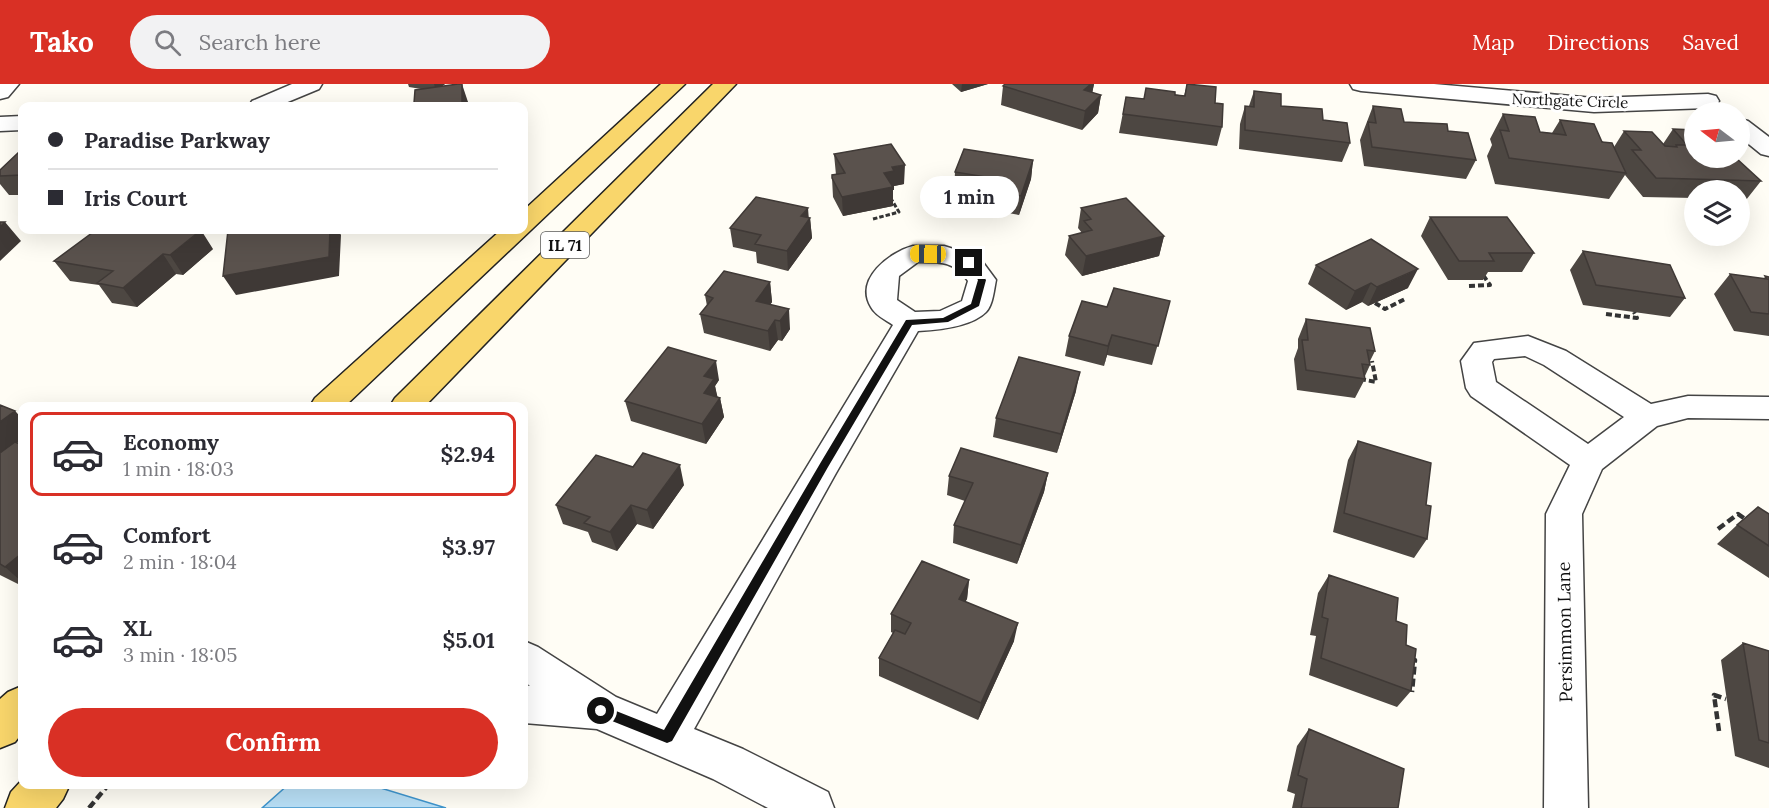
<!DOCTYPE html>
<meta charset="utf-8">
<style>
:root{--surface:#fff;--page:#f2f2f3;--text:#2b2b33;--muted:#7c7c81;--line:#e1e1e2;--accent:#d93025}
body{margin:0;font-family:Lora,serif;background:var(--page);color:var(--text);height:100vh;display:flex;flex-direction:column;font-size:22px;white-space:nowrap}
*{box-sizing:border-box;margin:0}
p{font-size:20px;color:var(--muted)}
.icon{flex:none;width:33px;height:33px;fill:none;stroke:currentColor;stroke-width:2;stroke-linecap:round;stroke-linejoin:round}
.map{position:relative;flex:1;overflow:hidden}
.side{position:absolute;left:18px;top:318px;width:510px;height:387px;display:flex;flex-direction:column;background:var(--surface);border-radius:12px;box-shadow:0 6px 24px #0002}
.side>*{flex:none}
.hud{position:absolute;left:18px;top:18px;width:510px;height:132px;border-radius:12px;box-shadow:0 6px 24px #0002;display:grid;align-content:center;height:132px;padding:0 30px;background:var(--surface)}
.needle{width:39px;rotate:286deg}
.buttons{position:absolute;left:1684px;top:18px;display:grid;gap:12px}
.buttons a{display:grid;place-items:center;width:66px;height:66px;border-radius:50%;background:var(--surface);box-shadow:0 6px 24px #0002;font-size:30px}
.end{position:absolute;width:27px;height:27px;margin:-14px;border:8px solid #111;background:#fff;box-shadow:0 0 0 3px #fff}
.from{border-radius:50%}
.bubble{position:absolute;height:42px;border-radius:21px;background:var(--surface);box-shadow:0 6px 24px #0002;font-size:20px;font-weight:700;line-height:42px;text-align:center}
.car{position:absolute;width:18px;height:36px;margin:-18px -9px;border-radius:8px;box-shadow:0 0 4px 2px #0007;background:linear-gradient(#f5c518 24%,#345 0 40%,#f5c518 0 76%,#345 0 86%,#f5c518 0)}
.hud b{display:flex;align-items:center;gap:21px;height:57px;font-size:22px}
.hud b+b{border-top:2px solid var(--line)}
.hud i{width:15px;height:15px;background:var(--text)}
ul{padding:10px 0 0;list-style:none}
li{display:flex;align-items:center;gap:18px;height:84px;margin:0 12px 9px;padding:0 18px;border:3px solid transparent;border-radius:12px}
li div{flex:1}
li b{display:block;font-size:22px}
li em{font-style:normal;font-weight:700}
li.selected{border-color:var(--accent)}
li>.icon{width:54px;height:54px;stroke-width:1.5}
.button{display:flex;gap:12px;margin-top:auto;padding:12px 30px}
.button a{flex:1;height:69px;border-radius:36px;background:var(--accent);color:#fff;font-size:24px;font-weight:700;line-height:69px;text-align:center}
header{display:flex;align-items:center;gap:36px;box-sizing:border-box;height:84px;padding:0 30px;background:var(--accent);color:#fff}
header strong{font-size:28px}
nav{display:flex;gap:33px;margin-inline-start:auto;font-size:21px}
.search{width:420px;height:54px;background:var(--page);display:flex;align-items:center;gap:15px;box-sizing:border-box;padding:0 21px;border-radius:33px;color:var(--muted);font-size:22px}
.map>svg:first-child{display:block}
</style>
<header>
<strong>Tako</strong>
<div class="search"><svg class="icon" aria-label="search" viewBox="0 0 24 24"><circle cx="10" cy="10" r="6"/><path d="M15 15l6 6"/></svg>Search here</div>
<nav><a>Map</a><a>Directions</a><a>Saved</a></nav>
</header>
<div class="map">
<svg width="1769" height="724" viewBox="0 0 1769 724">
<rect width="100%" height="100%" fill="#fffdf5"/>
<!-- water -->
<path fill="#b9e0f7" stroke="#3f96cf" stroke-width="1.5" d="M289,700L371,701L446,724H262Z"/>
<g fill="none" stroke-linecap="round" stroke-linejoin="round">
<defs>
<path id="minor" d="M0,0H19L8,13L0,15Z
M292,0H322L319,5L278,22H249L252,17Z
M1350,0H1434L1594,14L1708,10L1716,12L1719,17L1716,22L1708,24L1594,28L1361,7L1353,5Z
M22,32V46L0,47V33Z
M1740,35L1748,37L1769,53V72L1761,70L1740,53Z
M913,162H944L979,173L996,196C994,205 993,221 986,228C971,243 938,246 918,247L836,389L694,645L743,665L828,708L834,724H768L713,695L597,645L524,639V601L530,602L524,597V557L538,563L616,613L657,630L893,241C886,236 875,231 871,223C854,195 890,168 913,162ZM918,178C941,178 954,177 968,197L962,217L940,227L915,228L897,216L899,192Z
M1528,252L1566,267L1651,320L1688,312L1769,313V335L1688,334L1657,342L1602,385L1582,430L1588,724H1544L1546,430L1570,381L1471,312L1466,304L1461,277L1474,259ZM1525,272L1544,281L1624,333L1588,360L1496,298L1492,278L1494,275Z"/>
<path id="major" d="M661,0H685L345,322H310L315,314L501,146H524V126Z
M713,0H736L425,322H390L395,314Z
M22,602V649L15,658L0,664V615L8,608Z
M22,696V700H70L63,715L56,724H5L11,708Z"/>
</defs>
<!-- minor casing -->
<use href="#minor" stroke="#444" stroke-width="3"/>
<!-- major casing -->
<use href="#major" stroke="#222" stroke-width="3"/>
<!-- path-far2 -->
<path stroke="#333" stroke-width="3" stroke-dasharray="4.5 2" stroke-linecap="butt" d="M873,135L899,128L890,113"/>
<!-- path-far1 -->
<path stroke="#333" stroke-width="4" stroke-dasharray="6 3" stroke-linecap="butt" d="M1469,202L1490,201L1483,191
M1375,219L1385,225L1405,215
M1606,230L1637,234L1634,228
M1360,295L1376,298L1372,277"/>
<!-- path -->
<path stroke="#333" stroke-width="4.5" stroke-dasharray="8 4" stroke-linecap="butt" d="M1718,445L1738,430L1748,437
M1410,574L1415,576L1412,608
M1719,647L1714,611L1726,615
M89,724L109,700"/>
<!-- minor -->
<use href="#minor" fill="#fff" fill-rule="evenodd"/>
<!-- major -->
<use href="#major" fill="#f9d66b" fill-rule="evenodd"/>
</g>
<!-- wall -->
<path fill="#4d4742" d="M408,0H445L442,2L468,18V22H400L414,19L421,5L409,3Z
M952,0H988L961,8Z
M1094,0L1092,9L1101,11L1098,29L1082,46L1001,21L1003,2Z
M1187,0L1215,19L1222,43L1217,62L1119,49L1126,13L1144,15L1146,4L1184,12Z
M1254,7L1281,22L1323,36L1350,59L1342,78L1239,65L1240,40L1245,22H1249Z
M1373,22L1404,38L1448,47L1476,76L1466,95L1364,82L1360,56Z
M1503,30L1540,48L1552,49L1560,36L1614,63L1624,47L1663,60L1673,45L1761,97L1746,116H1740V106H1695V114L1643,113L1625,91L1609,115L1495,100L1487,72L1492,61L1490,55Z
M22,68V111H9L0,100V86Z
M834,70L904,100L894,102V106H893V122L843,132L833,113L832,94L836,91Z
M1033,76L1031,95L1019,131L986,125L987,112L954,107L955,88Z
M1081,124L1164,152L1159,172L1082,192L1065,171L1069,152L1082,149L1078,144Z
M1430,133L1534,169L1522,188H1488L1483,196H1448L1421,152Z
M808,134H810L812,154L788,187L757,179L756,168L733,163L730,144Z
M213,165L183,191L176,190L137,223L112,219L99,201L70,197L54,177Z
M1583,167L1685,214L1670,233L1583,221L1570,186Z
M1316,181L1408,204L1368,222L1362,218L1346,226L1308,200Z
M1730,190L1764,195L1765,192L1769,193V252L1734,247L1714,210Z
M770,198L772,218L770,221L790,245L782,257L778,256L770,267L704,249L700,230L707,222L705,211Z
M1170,217L1152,281L1107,271L1104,282L1065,272L1069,252L1107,223Z
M1306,235L1375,267L1370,277V281L1365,292V295L1355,314L1297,306L1294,275L1298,264V255Z
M719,296L715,302L717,313L720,314L724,333L706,360L631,337L625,317Z
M1076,307L1057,369L993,353L996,334Z
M0,321L15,327L22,335V355L17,359L22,361V502L0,491Z
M1358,357L1426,421L1427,455L1414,474L1333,448L1348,376Z
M1048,389L1044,408L1017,480L953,459L954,441L965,417L947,411L949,392Z
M684,401L653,445L637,440L617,467L592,458L588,448L563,440L556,421Z
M1769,430V494L1717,460L1737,441Z
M1329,491L1396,537L1406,561L1411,607L1397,623L1309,591L1316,552L1310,551L1318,509Z
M969,496L967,515L965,517L1014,557L978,636L879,592V574L893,549L891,548V530Z
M1743,559L1769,567V684L1735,672L1721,576Z
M1309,645L1398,724H1292L1295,710L1287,707L1297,662Z"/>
<!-- shaded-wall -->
<path fill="#3f3936" d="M434,0H445L436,7Z
M462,0L468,18V22H462Z
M962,0H988L961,8Z
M1091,0H1094L1091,15L1084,6Z
M1101,11L1098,29L1082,46L1085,27Z
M1033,76L1031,95L1019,131L1021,112Z
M905,81L904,100L894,102V106H893V122L843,132L842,113L884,89L892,83Z
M808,124L809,137L810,134L812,154L788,187L787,167L801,132Z
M5,138L21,157L0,177V143Z
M201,146L213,165L183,191L170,171Z
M330,146H338L341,151L339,192L236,211L223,192Z
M1164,152L1159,172L1082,192L1086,172Z
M163,170L176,190L137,223L123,204Z
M1418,185L1408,204L1368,222L1377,203Z
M770,198L772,218L759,237L756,217Z
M1371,199L1362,218L1346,226L1355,207Z
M789,225L790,245L782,257L780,237Z
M775,236L778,256L770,267L768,247Z
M1112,251L1107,271L1104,282L1108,262Z
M716,277L719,296L715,302L718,315L704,309V292Z
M1080,288L1076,307L1057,369L1061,350Z
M720,314L724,333L706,360L702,340Z
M15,327L22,335V355L0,371V338Z
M680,381L684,401L653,445L647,426Z
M1048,389L1044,408L1017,480L1021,461Z
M631,421L637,440L617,467L610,448Z
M22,469V498L5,483Z
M969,496L967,515L957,533L959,515Z
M1018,539L1014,557L978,636L981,619Z"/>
<!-- building -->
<path fill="#5a524d" stroke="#3f3936" stroke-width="1.5" d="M458,0H462V22H400L401,21L414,19L415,6Z
M1005,0H1091L1084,6L1101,11L1085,27L1003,2Z
M1187,0L1216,3L1215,19L1223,20L1222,43L1123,30L1126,13L1144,15L1146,4L1175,8V11L1185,12Z
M1254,7L1281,10V22L1322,25L1323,36L1347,39L1350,59L1245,46V22L1254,23Z
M1373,22L1401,25L1404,38L1447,40L1448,47L1468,49L1476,76L1372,63L1368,38L1376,39Z
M1503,30L1535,33L1540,48L1566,51L1560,36L1594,40L1602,58L1612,59L1626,89L1509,74L1500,46L1509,47Z
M1673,45L1695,46V74H1736L1761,97L1656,94L1632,66H1641L1624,47L1652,48L1665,62L1677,63L1676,61H1687Z
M891,60L905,81L892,83L894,87L884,89L893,103L842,113L832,94V91L845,89L834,70Z
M964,65L1033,76L1021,112L988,106L992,94L955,88Z
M19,68H22V91L0,92V86Z
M756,113L808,124L801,132L810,134L787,167L755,160L761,151L730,144Z
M1126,114L1164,152L1086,172L1069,152L1092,146L1084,137L1091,135L1081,124Z
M1430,133H1507L1534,169H1489L1494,177H1459Z
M0,138H5L0,143Z
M96,146H131L150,148L154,146H201L170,171L163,170L123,204L97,199L113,187L54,177Z
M228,146H330L329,173L223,192Z
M1371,155L1418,185L1377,203L1371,199L1355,207L1316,181Z
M1583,167L1670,181L1685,214L1596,201Z
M724,187L770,198L756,217L789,225L780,237L775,236L768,247L700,230L713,214L705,211Z
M1730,190L1767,195L1765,192L1769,193V230L1751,228Z
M1114,204L1170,217L1158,262L1112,251L1108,262L1069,252L1082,217L1107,223Z
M1306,235L1370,244L1375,267L1367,266L1370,281L1362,280L1365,295L1306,286L1302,256H1308Z
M668,263L716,277L704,292L714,295L704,309L720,314L702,340L625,317Z
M1019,273L1080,288L1061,350L996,334Z
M0,321L15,327L0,338Z
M1358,357L1431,379L1426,421L1431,422L1427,455L1344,429Z
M15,358L22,361V469L5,483L0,480V369Z
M961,364L1048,389L1021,461L954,441L973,399L949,392Z
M643,369L680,381L647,426L631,421L610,448L584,439L590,433L556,421L596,371L633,383Z
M1758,423L1769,430V462L1737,441Z
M922,477L969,496L959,515L1018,539L981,619L879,574L895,546L905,550L911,539L891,530Z
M1329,491L1398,514L1396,537L1407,541L1406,561L1416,565L1411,607L1321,574L1328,535L1322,533Z
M1743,559L1769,567V659L1759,656Z
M1309,645L1404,685L1398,724H1301L1307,695L1298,691Z"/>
<!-- route -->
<path fill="#111" d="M966,177H972L986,196L979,222L948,238L912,241L828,383L672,657L667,659L597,631L595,627L601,621L664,646L821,378L906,236L943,234L971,220L978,196L965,179Z"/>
<g text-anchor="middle" stroke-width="6" stroke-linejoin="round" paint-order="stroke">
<!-- far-street labels -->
<g font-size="15" fill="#111" stroke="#fff">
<text transform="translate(1570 17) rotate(2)" y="5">Northgate Circle</text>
</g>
<!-- shield labels -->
<rect fill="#fff" stroke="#585858" stroke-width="1.5" x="541" y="148" width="48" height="26" rx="4.5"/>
<g font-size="16" font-weight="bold" fill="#111">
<text x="565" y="167">IL 71</text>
</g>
<!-- street labels -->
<g font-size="18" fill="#111" stroke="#fff">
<text transform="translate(1565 548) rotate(-91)" y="6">Persimmon Lane</text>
</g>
</g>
</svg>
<div class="buttons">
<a><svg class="needle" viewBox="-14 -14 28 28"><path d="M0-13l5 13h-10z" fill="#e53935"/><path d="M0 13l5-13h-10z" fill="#7c7c81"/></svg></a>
<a><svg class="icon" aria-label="layers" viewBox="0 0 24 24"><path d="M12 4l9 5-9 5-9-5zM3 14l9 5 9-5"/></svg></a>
</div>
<i class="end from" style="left:601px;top:627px"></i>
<i class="end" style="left:969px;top:179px"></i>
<div class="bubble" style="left:920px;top:92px;width:99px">1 min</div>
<i class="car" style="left:928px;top:170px;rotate:271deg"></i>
<div class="hud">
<b><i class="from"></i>Paradise Parkway</b>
<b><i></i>Iris Court</b>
</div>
<section class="side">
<ul>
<li class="selected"><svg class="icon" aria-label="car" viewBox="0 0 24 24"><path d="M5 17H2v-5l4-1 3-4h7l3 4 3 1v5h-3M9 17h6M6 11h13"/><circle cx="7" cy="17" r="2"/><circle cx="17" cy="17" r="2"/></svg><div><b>Economy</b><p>1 min · 18:03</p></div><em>$2.94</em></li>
<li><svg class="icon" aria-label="car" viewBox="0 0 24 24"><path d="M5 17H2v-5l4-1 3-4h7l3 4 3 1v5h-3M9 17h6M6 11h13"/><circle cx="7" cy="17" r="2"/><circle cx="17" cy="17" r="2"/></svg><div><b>Comfort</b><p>2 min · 18:04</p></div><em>$3.97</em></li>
<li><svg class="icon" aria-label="car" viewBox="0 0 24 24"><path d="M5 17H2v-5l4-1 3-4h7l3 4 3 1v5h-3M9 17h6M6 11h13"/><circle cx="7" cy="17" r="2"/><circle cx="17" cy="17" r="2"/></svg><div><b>XL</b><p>3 min · 18:05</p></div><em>$5.01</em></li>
</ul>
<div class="button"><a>Confirm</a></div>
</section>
</div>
